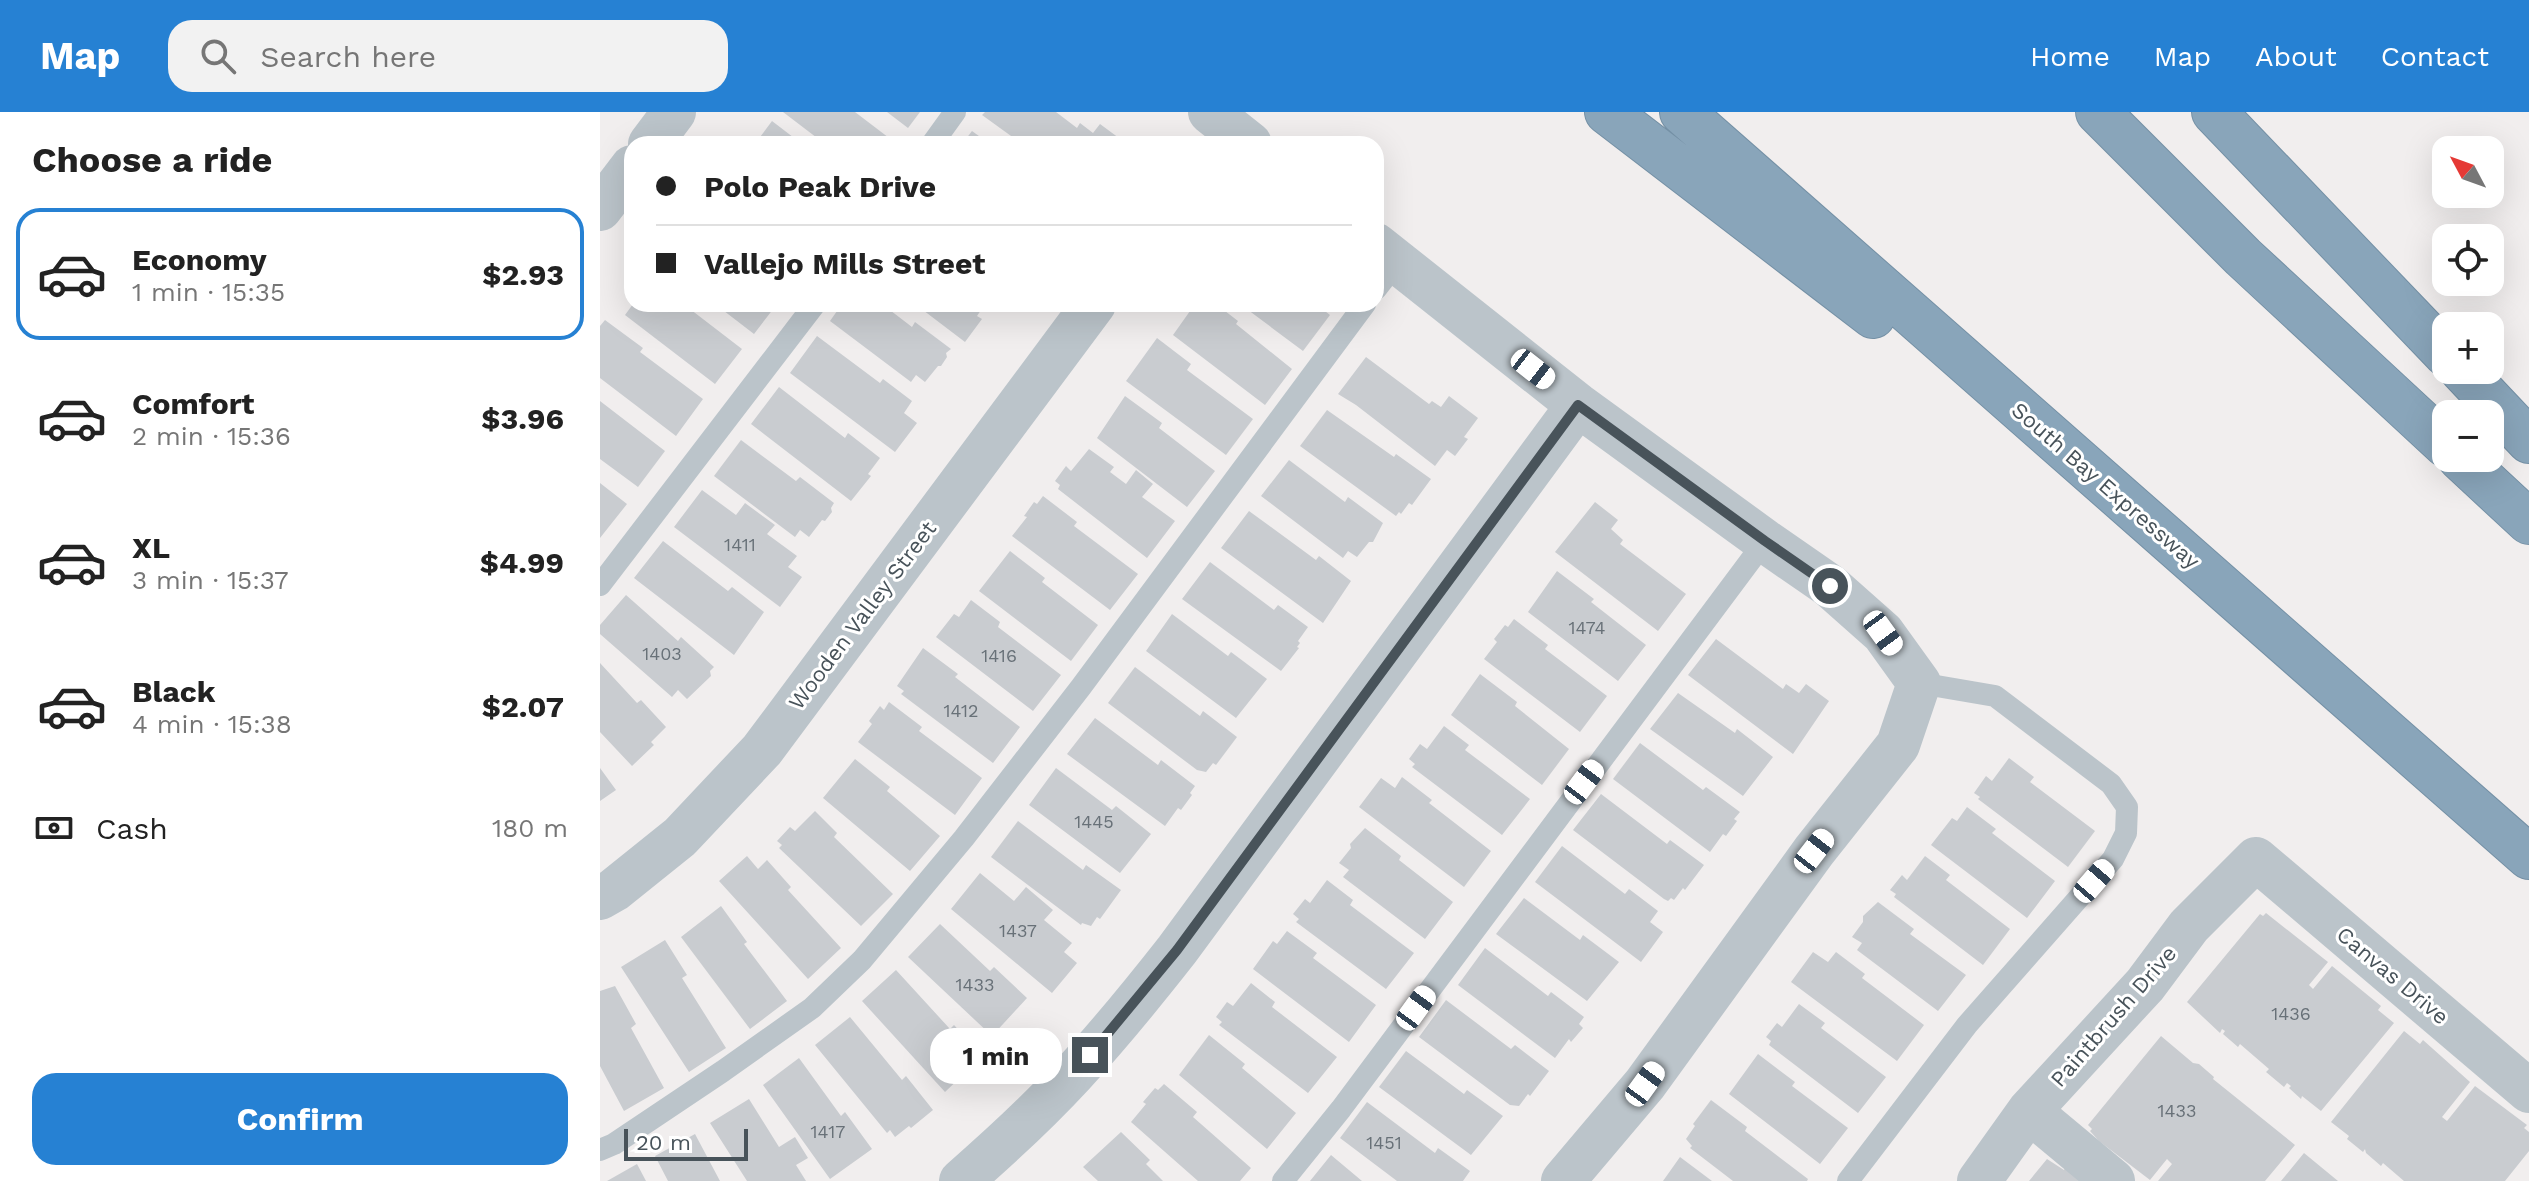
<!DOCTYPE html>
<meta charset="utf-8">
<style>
:root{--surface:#fff;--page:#f2f2f2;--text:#222;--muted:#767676;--line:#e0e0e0;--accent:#2681d3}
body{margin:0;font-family:"Work Sans",sans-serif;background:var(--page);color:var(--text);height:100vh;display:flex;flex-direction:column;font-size:30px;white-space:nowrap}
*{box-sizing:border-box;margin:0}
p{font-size:26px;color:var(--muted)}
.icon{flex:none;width:44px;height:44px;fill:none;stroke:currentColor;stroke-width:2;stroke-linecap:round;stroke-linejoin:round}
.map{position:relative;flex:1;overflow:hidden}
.sheet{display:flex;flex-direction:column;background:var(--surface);width:600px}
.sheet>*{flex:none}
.banner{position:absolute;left:24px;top:24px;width:760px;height:176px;border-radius:24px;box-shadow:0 8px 32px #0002;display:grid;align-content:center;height:176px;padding:0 32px;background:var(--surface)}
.needle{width:52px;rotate:311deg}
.tools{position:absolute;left:1832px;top:24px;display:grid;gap:16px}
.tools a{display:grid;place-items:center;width:72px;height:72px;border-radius:16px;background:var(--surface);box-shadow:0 8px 32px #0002;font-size:40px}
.scale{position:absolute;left:24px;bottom:20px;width:124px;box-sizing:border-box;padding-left:8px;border:4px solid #48535a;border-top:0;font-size:22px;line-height:28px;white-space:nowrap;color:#48535a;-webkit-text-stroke:6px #fff;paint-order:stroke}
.end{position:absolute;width:36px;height:36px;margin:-18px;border:10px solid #48535a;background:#fff;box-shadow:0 0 0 4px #fff}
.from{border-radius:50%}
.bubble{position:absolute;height:56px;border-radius:24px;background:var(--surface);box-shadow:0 8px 32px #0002;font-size:26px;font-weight:700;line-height:56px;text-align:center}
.car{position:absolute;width:24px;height:48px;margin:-24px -12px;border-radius:10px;box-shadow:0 0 6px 2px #0007;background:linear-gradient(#fff 24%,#345 0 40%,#fff 0 76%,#345 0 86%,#fff 0)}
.banner b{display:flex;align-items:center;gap:28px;height:76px;font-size:30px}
.banner b+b{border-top:2px solid var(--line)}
.banner i{width:20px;height:20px;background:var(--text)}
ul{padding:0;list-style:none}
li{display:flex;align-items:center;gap:24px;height:132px;margin:0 16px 12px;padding:0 16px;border:4px solid transparent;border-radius:24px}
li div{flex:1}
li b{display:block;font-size:30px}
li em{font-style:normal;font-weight:700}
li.on{border-color:var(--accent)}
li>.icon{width:72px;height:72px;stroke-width:1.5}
h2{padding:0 32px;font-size:36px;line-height:96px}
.pay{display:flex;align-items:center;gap:20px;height:88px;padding:0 32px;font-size:30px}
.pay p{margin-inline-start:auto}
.cta{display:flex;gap:16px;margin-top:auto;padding:16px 32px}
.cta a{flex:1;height:92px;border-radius:24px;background:var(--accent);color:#fff;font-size:32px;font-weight:700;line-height:92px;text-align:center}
header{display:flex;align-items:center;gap:48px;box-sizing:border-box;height:112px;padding:0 40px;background:var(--accent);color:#fff}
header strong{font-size:38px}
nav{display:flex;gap:44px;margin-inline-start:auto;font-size:28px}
.search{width:560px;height:72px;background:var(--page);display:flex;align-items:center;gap:20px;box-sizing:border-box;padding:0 28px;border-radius:24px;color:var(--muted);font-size:30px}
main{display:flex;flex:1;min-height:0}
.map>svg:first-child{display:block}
</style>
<header>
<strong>Map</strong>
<div class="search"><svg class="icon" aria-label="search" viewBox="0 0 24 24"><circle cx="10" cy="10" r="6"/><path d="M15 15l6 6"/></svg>Search here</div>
<nav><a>Home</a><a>Map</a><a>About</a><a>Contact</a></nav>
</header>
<main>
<section class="sheet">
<h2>Choose a ride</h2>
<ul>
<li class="on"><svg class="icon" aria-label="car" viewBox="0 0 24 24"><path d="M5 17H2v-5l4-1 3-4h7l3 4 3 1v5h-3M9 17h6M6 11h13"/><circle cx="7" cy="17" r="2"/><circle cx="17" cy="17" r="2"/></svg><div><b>Economy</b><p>1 min · 15:35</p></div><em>$2.93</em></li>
<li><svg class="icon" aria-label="car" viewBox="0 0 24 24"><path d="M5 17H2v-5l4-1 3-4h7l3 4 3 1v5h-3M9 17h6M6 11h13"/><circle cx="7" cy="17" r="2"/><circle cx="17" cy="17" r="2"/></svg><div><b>Comfort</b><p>2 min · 15:36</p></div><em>$3.96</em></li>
<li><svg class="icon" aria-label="car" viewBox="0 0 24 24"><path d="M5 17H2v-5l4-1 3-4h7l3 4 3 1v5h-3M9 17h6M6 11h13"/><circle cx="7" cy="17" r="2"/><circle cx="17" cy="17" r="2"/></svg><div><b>XL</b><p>3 min · 15:37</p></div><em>$4.99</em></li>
<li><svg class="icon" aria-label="car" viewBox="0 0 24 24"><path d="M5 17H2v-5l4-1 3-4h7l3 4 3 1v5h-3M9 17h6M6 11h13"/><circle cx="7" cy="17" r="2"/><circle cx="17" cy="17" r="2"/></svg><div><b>Black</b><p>4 min · 15:38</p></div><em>$2.07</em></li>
</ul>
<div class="pay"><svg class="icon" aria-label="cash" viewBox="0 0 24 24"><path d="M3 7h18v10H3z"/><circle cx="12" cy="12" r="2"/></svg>Cash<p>180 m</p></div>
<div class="cta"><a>Confirm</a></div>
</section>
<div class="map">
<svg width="1929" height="1069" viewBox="0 0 1929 1069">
<rect width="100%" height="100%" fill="#f1eeee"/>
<!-- building -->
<path fill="#c9ccd0" d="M183,0H255L297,32H225Z
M287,0H320L308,16Z
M385,0H456L477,16L480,11L493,21L500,12L523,29L521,32H422L382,3Z
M172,9L202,32H155Z
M372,19L390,32H362Z
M33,192H88L86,194L142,237L115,272L25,203Z
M115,192H177L154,222Z
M242,192H282L312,215L315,210L351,237L346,241L347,245L341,254H338L325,270L316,263L311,270L230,209Z
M315,192H385L377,204L382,207L365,230Z
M595,192H616L638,209L636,212L692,257L665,293L573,223Z
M640,192H716L730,203L703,239Z
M5,208L43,236L40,240L103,287L76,324L0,266V214Z
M217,224L280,271L283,267L312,289L304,301L317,311L295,340L190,261Z
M557,226L591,252L587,258L653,307L626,343L526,269Z
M766,245L829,292L832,289L841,295L849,284L878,306L864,325L868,327L855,344L847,338L835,354L756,293L738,282Z
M179,275L245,326L248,321L280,346L268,362L271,364L251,389L151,312Z
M525,284L562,311L559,316L615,359L587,395L497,326Z
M0,289L65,339L38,375L0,347Z
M727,298L794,345L796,342L831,367L812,393L809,391L801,402L799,400L796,404L700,334Z
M141,328L196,369L200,365L234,391L231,396L232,400L225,409L222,408L209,425L200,418L195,425L114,364Z
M489,337L514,355L510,360L526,372L536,358L553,372L542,385L575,409L547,446L458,377L460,373L455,369L466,354L471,359Z
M689,348L745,390L748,385L783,411L773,430H769L757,445L748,439L743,446L661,384Z
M0,371L27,392L0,426Z
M102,378L136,403L145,391L175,413L167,422L197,444L188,455L202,465L180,495L74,415Z
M443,384L477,410L474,414L538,462L510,498L412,424L427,405L424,404L434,390L437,392Z
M995,390L1018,408L1011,417L1023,428L1020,432L1086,482L1058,519L955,440Z
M649,399L716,448L719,444L751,469L723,511L621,436Z
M63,429L128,479L132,475L164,500L134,543L34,466Z
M410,439L445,466L442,470L498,513L471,549L379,479Z
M610,450L674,498L678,493L708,515L698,529L700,531L697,535L699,536L681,559L582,487Z
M957,459L994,487L991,490L1046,533L1018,569L928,500Z
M26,483L78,529L81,525L114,555L110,559L111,564L87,587L78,578L72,585L0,522V513Z
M371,488L400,510L398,515L461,563L433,599L336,525L354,502L359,505Z
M572,502L628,544L631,540L667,567L636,606L546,539Z
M914,507L948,533L945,537L1007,584L980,620L884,547L897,530L894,527L905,513L908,515Z
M1116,527L1183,577L1186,572L1199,581L1206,572L1229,589L1193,642L1088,563Z
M323,536L358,562L355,565L420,615L393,651L301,582L304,579L297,574Z
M0,551L37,591L41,588L66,615L51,630L54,633L32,654L0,620Z
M535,555L600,604L603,599L637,625L616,653L613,651L606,660L597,658L508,591Z
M880,562L917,590L915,594L969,637L942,673L851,603Z
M1078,581L1135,621L1137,617L1173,645L1143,684L1050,617Z
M289,590L322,615L319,619L382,666L355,703L258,630L272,612L269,609L280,594L284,598Z
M495,606L558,653L561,648L595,674L590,681L592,683L581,698L578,696L565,714L467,642Z
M844,614L869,633L865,638L930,687L902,723L812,655L815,652L809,647L820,632L827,637Z
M1040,631L1103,678L1106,675L1140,700L1134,707L1137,709L1126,724L1123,722L1110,740L1013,667Z
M1409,646L1434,665L1430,670L1495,719L1468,755L1378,687L1380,685L1374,681L1386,664L1392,669Z
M255,647L290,675L287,679L340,724L310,759L223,686Z
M0,656L16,678L0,689Z
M456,656L512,698L516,694L551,722L520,761L429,693Z
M802,665L832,688L829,691L891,739L864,775L759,695L781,666L795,676Z
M1001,682L1067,732L1070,728L1104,753L1085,778L1083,776L1074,788L1071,786L1068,789L1064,787L973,718Z
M1367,695L1396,717L1392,721L1455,769L1427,806L1331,733L1352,706L1357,709Z
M215,699L237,721L234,725L293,782L261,814L179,736L182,733L177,729L190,715L195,719Z
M418,709L483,758L486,753L521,778L500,807L497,805L491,814L482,811L481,813L391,745Z
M765,716L801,744L799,748L853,790L825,827L743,765L749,758L739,751L751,736L750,732Z
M962,734L1025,782L1029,777L1058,799L1050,810L1063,820L1041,850L935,770Z
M147,744L158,757L167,748L191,775L188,778L241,836L208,867L119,769Z
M1325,744L1350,763L1346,768L1410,817L1383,853L1294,785L1296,782L1290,778L1302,763L1307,768Z
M380,761L414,789L426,775L453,798L444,808L472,831L464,840L477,851L452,881L351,797Z
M727,768L753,788L750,793L814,841L786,877L696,810L699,807L693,802L705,787L710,791Z
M924,786L980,828L983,823L1019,850L987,889L896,822Z
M1278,790L1314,817L1310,822L1366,863L1338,899L1257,838L1262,831L1252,825L1263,810V804Z
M121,794L147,830L144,832L187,889L150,917L81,825Z
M1666,801L1728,850L1709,873L1713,877L1732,854L1781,894L1778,898L1794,911L1721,999L1702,984L1701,987L1689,976L1691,974L1687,971L1684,975L1666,960L1669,957L1640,932L1638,935L1623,922L1625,919L1622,917L1620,921L1587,890L1660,802L1663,804Z
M340,812L390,859L394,855L427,886L392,924L308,845Z
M687,819L717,841L713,846L776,893L749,930L653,857L673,829L677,832Z
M65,828L87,863L82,866L126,936L89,960L21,855Z
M885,836L948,884L951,880L984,905L979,912L983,916L971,930L969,927L955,946L858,873Z
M1213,840L1228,850L1236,840L1265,862L1262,866L1324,913L1297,949L1191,870Z
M296,858L350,917L354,913L379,940L368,950L370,954L367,959L345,980L262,889Z
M651,871L675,890L672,895L737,945L708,981L619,913L622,910L616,905L627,890L633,894Z
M15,874L36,912L31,916L64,976L24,999L0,954V879Z
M846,888L911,937L915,933L949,959L930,984L928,982L919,994L910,993L819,925Z
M1199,892L1225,911L1221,916L1286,965L1258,1001L1169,933L1171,929L1166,925L1177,911L1182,915Z
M250,905L302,968L306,964L333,998L311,1016L309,1014L295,1025L290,1018L287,1021L215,933Z
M1804,919L1820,932L1823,928L1870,970L1842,1005L1847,1009L1875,974L1927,1013L1924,1016L1929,1020V1039L1905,1069H1804L1783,1051L1781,1054L1766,1041L1765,1037L1763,1040L1747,1027L1749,1024L1731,1010Z
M609,923L645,952L642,956L696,1001L667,1037L579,963Z
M1561,924L1593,951L1599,952L1614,965L1613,967L1695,1033L1665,1069H1558L1572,1052L1567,1047L1550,1068L1499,1029L1490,1019L1492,1017L1488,1013Z
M806,939L864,982L867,978L903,1004L871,1043L779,975Z
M1158,942L1195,970L1192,974L1248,1016L1220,1052L1129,982Z
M199,946L241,1004L245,1000L272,1037L230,1067L163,973Z
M564,972L597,1000L593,1005L651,1056L640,1069H598L531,1010L546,992L543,990L555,976L558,978Z
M149,987L179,1035L195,1025L208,1046L196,1053L206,1069H147L110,1011Z
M1111,988L1147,1015L1145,1019L1208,1067L1207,1069H1133L1090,1036L1092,1034L1086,1027L1095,1014L1093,1012Z
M767,990L835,1041L838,1036L870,1059L863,1069H797L740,1026Z
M521,1020L550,1048L546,1052L563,1069H498L483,1055Z
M95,1022L120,1069H68L55,1044Z
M1704,1041L1738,1069H1681Z
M731,1043L762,1069H710Z
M1080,1045L1112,1069H1063Z
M1447,1047L1464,1058L1465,1056L1481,1069H1429Z
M37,1052L46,1069H7Z"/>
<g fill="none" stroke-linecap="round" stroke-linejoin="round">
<defs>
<path id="motorway" d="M1007,0L1273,204
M1082,0L1929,745
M1498,0L1643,145L1846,333
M1614,0L1846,242
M1862,258L1929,329
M1860,346L1929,410"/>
</defs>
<!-- motorway casing -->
<use href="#motorway" stroke="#7490a5" stroke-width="46"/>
<!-- service -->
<path stroke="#bbc4ca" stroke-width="22" d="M332,32L355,0
M776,177L797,150
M0,473L215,192
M0,1038L14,1032L123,959L212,896L262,848L364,726L481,575L765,192
M683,1069L741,997L1165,429
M1248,1069L1367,913L1513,747L1526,721L1527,695L1511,672L1395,584L1319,571"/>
<!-- minor -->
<path stroke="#bbc4ca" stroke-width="44" d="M610,0L650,32
M50,32L74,0
M0,97L32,55
M776,133L978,293L1165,429L1230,474L1283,521L1319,571L1298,633L1214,739L1045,972L963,1069
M0,786L14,778L80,725L162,638L494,192
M1429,999L1513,1069
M361,1069C400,1035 438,1000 473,962C510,922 544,880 577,838L978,293
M1379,1069L1429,999L1545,873L1589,814L1656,747L1929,979"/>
<!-- motorway -->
<use href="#motorway" stroke="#89a5ba" stroke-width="44"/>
</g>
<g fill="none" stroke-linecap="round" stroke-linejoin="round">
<!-- route -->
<path stroke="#48535a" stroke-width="10" d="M490,943L577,838L978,293L1165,429L1230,474"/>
</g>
<g text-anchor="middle" stroke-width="6" stroke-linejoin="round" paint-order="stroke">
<!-- number labels -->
<g font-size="18" fill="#687178">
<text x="140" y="439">1411</text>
<text x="987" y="522">1474</text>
<text x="62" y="548">1403</text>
<text x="399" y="550">1416</text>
<text x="361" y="605">1412</text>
<text x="494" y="716">1445</text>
<text x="418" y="825">1437</text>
<text x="375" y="879">1433</text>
<text x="1691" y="908">1436</text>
<text x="1577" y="1005">1433</text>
<text x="228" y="1026">1417</text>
<text x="784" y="1037">1451</text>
</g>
<!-- street labels -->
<g font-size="22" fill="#48535a" stroke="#fff">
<text transform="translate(1506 373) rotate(41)" y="8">South Bay Expressway</text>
<text transform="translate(262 503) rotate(-53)" y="8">Wooden Valley Street</text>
<text transform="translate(1793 863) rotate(40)" y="8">Canvas Drive</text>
<text transform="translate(1513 904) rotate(-49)" y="8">Paintbrush Drive</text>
</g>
</g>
</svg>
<div class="tools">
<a><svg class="needle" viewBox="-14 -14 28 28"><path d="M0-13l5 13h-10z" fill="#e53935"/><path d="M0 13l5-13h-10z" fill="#767676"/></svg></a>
<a><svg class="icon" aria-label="locate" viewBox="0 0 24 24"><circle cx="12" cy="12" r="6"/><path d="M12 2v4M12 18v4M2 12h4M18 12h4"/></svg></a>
<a>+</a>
<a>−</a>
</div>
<div class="scale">20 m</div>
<i class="end from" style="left:1230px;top:474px"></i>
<i class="end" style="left:490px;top:943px"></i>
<div class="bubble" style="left:330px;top:916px;width:132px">1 min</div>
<i class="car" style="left:933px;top:257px;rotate:128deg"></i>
<i class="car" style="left:1283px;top:521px;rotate:144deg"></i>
<i class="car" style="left:984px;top:670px;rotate:37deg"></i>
<i class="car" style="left:1214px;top:739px;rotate:38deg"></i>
<i class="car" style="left:1494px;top:769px;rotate:41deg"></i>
<i class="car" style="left:816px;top:896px;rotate:36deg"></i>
<i class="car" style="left:1045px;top:972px;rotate:36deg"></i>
<div class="banner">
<b><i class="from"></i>Polo Peak Drive</b>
<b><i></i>Vallejo Mills Street</b>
</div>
</div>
</main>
